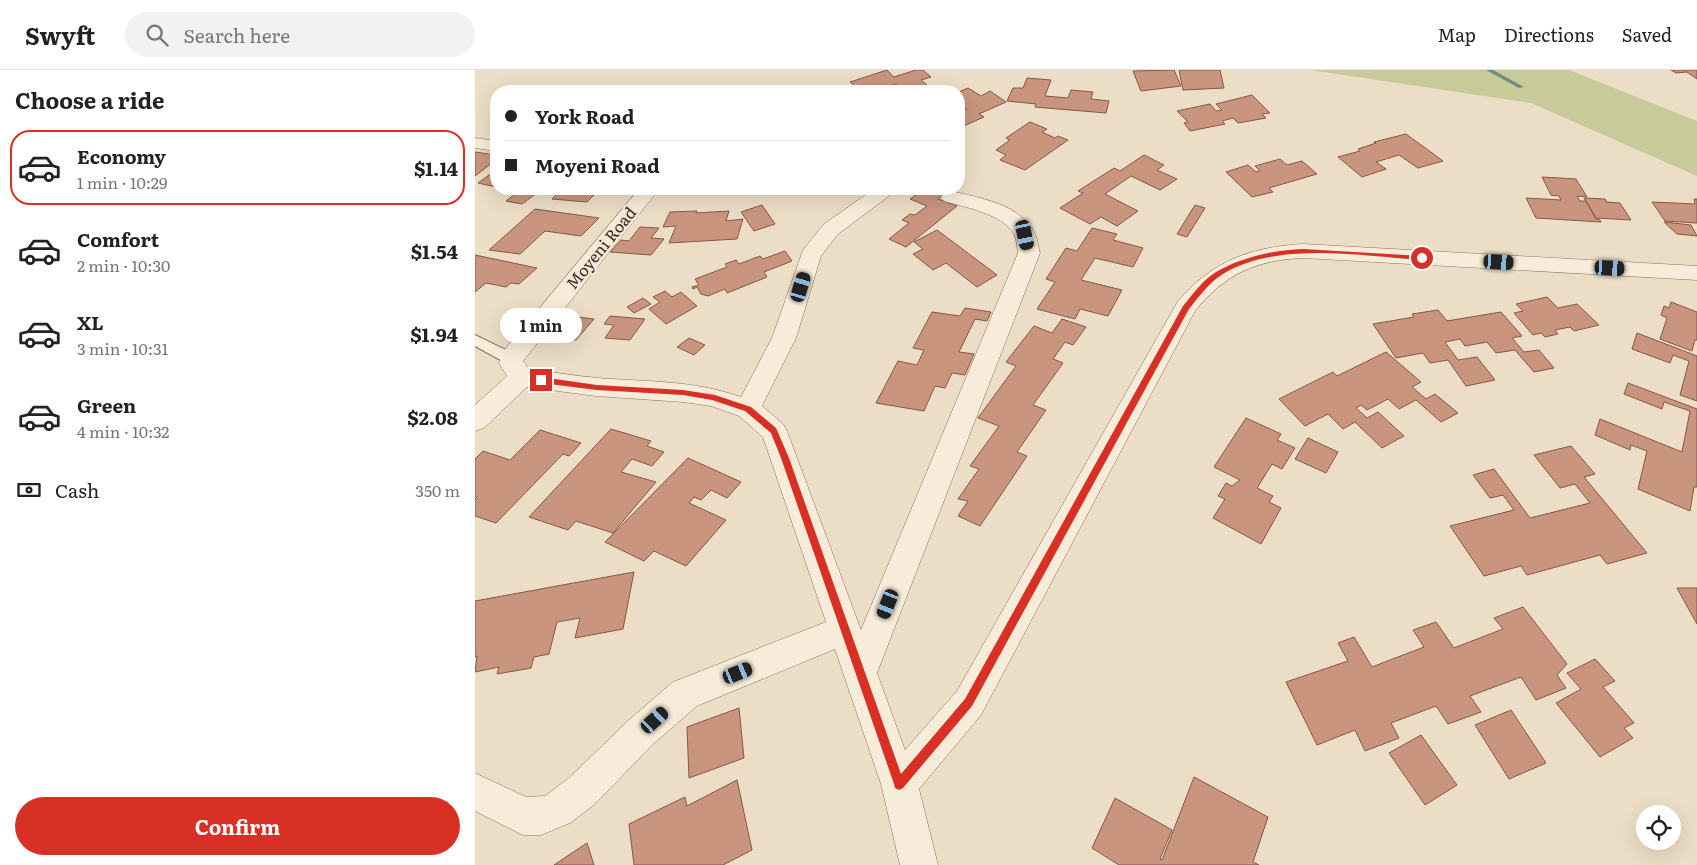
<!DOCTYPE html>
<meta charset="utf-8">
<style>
:root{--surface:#fff;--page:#f2f2f2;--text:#222;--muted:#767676;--line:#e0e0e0;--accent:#d93025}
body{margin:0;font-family:Literata,serif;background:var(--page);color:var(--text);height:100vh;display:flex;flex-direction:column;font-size:19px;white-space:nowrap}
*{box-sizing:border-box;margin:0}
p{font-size:16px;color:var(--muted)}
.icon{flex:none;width:28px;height:28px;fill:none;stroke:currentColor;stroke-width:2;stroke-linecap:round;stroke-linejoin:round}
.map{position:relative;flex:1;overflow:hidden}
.side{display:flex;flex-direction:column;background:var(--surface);width:475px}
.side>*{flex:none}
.top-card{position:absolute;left:15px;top:15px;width:475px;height:110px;border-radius:20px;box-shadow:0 5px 20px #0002;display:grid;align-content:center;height:110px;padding:0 15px;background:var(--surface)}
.buttons{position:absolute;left:1161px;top:735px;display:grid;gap:10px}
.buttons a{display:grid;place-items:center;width:45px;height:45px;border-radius:50%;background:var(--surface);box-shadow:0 5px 20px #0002;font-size:25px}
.end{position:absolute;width:22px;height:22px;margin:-11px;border:6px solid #d93025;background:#fff;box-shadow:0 0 0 2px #fff}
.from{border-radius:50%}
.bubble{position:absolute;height:35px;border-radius:18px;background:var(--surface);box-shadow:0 5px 20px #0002;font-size:16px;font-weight:700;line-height:35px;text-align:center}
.car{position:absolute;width:15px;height:30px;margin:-15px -8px;border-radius:6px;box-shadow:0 0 4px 1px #0007;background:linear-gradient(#222 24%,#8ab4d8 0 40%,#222 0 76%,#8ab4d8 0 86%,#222 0)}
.top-card b{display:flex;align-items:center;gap:18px;height:48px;font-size:19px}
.top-card b+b{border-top:1px solid var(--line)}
.top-card i{width:12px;height:12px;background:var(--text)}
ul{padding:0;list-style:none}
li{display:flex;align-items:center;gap:15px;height:75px;margin:0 10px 8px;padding:0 5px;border:2px solid transparent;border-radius:20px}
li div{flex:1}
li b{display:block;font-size:19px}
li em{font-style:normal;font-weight:700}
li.current{border-color:var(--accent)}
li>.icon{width:45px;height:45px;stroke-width:1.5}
h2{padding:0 15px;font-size:22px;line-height:60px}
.pay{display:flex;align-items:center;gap:12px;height:55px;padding:0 15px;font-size:19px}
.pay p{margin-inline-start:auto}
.primary-button{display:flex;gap:10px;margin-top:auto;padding:10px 15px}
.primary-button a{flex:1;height:58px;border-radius:30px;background:var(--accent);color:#fff;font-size:20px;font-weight:700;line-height:58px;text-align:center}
header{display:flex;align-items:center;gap:30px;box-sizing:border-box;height:70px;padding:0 25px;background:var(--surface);border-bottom:1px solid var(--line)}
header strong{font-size:24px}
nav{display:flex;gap:28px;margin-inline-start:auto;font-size:18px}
.search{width:350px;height:45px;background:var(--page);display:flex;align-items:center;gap:12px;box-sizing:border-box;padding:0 18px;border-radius:28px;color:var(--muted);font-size:19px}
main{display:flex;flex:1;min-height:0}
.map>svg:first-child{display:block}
</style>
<header>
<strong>Swyft</strong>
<div class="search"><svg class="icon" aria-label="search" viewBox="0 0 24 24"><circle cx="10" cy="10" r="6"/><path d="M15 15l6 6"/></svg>Search here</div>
<nav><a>Map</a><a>Directions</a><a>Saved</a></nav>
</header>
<main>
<section class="side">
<h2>Choose a ride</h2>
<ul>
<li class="current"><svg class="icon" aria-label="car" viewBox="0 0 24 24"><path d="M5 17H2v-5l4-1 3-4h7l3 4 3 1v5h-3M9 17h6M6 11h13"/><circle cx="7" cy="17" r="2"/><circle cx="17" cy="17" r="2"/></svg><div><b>Economy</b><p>1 min · 10:29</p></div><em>$1.14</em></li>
<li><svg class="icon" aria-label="car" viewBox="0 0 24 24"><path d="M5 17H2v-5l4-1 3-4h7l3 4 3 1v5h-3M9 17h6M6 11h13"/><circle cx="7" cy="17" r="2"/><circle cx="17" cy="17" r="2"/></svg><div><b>Comfort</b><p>2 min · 10:30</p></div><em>$1.54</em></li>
<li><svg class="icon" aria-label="car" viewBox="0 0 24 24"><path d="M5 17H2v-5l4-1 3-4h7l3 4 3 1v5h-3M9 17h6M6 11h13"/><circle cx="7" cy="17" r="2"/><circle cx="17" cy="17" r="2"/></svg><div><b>XL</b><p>3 min · 10:31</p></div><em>$1.94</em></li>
<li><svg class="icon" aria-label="car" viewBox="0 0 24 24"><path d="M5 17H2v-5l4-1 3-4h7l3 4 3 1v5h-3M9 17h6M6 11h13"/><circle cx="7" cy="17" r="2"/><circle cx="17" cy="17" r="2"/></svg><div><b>Green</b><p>4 min · 10:32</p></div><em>$2.08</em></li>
</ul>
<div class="pay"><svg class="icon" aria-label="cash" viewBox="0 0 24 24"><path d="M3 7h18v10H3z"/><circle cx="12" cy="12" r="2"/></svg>Cash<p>350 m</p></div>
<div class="primary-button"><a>Confirm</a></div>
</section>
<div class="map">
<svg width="1222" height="795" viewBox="0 0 1222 795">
<rect width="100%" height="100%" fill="#ecddc6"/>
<!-- green -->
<path fill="#c9ca9a" d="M835,0H1094L1222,51V106L1056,33Z"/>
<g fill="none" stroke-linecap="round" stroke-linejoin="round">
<!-- stream -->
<path fill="#6e8e83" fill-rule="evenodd" d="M1011,0H1018L1049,17L1044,18Z"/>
</g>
<!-- building -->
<path fill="#c9957e" stroke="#855744" d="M412,0L419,7L441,0H448L456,7L446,10L459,21H429L421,14L400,21H363L380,16L375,12Z
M699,0L706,16L666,21L658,1Z
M704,0H745L749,18L708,20Z
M1196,0H1222V9L1212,2L1201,3Z
M552,8L576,10L570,26L593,28L596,20L618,22L616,29L634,31L631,43L560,37L561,34L532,31L538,18H548Z
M493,18L506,26L515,21L531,32L504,44L509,47L484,58V42L492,39L484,34V22Z
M777,25L795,43L787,44L791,48L763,53L758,48L747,51L750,54L715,61L709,53L713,52L702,41L735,34L741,41L747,40L741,34Z
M555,52L572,59L567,62L580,68L583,66L593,70L550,100L525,90L531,85L521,80L535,70L531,68Z
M931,64L968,91L943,98L924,85L901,92L911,99L887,107L863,87L885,81L883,79L901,73L899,72Z
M0,82L21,85V90L0,106Z
M669,85L689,95L682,100L702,109L685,120L656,106L630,124L663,141L642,156L626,147L615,154L585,138L608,123L603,121L639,98L645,101Z
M805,89L812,95L827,91L842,104L794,118L798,122L777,127L751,102L773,95L781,102L785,101L780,96Z
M21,100V117L3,113Z
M1067,107L1101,109L1112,127L1102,126L1105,131H1111L1121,149H1124L1126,152L1061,148L1051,128L1086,130L1084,126L1076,125Z
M33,119H67L47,134L31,131L44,121Z
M87,119H125L112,132L77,129Z
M453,119L474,120L463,129L482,136L431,177L414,169L434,153L427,150L435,144L440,145L452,136L435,129L446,121L449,122Z
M1109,128L1130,129L1132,132L1145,133L1156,150L1121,148Z
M1219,129H1222V153L1190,151L1177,132L1220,134Z
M287,135L300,154L279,161L266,142Z
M720,135L730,138L712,167L702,164Z
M60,139L124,148L106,166L70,161L45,184L14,180Z
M222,141L221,143L254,141L251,151L268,149L262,169L194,173L201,156L188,157L195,142Z
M1189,152L1216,155L1222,166L1202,164Z
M165,157L184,158L176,168L189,169L176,185L135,182L146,170L154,171Z
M617,158L642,164L638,170L668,178L658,197L620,188L606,210L647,220L633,246L605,239L600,249L562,239L580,212L571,209L591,178L602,181Z
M462,160L522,205L502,217L471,193L458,200L438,184L448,179L439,172Z
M310,181L317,191L289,202L292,207L252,223L250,219L233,226L226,224L222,217L218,219L217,217L224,215L220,209L252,197L250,194L261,190L264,194L285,186L288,189Z
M0,185L62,198L44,214L36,213L31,217L11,213L0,222Z
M190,221L197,227L206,222L222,236L191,254L174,239L185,232L178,227Z
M1072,227L1083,238L1102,234L1124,255L1099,261L1095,257L1080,260L1083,264L1070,267L1066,263L1058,265L1039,243L1048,241L1041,234Z
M168,228L176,234L159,243L152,237Z
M1196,232L1222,242V270H1220L1217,281L1185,269L1192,248L1186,245L1189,236L1194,238Z
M490,238L516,242L512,251L500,249L484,282L499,284L490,305L477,303L470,318L460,316L449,341L401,333L423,291L442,295L449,280L438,278L457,242L485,246Z
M963,240L972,251L1026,242L1047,266L1037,268L1049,282L1064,280L1079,298L1059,302L1040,280L1021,283L1012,272L990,276L985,269L970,272L983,290L1002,287L1020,310L991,316L973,290L955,293L948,283L921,288L898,254L939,247L937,244Z
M135,246L170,249L155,270L130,268L139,255L129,254Z
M102,247L119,249L101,270L84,268Z
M587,249L611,257L598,275L590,272L578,289L588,293L558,335L571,340L542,382L552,386L505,456L483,446L493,431L483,429L504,399L495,396L524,356L503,348L541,296L531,292L559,256L577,263Z
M1162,263L1222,286V331L1205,325L1214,291L1198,285L1195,293L1157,279Z
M214,268L230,275L219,285L202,277Z
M911,282L946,312L937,317L951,329L960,324L983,343L966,352L941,330L924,339L913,329L892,340L886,335L881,338L892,348L903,342L929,366L907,378L880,352L868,359L853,344L830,356L804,329L858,302L862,306Z
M1153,313L1222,339V417H1219L1215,441L1163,419L1172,381L1156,375L1155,380L1120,365L1125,349L1207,382L1215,341L1189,332L1187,339L1149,324Z
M771,348L806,364L802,370L820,378L807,399L797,394L782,418L798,426L794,432L806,438L786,474L738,448L750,429L743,426L751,413L757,416L765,410L739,397Z
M136,359L176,371L172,376L189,382L177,396L157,389L146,402L181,412L138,463L101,451L93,460L54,447Z
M65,360L106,373L94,386L88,384L21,453L0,446V429L2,427L0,426V389L8,381L35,390Z
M833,368L863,382L851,403L820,389Z
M1096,376L1120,404L1109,407L1172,483L1132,494L1125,485L1052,505L1046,496L1009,506L975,456L1039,440L1028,425L1015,428L998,405L1019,399L1055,448L1115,433L1100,414L1085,418L1059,385Z
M213,388L266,412L252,428L236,420L226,430L219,427L214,433L251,450L211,496L179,481L169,491L130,472Z
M159,502L148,559L100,568L105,548L82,552L74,584L59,587L56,598L22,604L24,597L0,602L2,586L0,587V531Z
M1202,518H1222V554Z
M1048,537L1092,594L1082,605L1091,618L1061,630L1046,607L995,626L1006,642L973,654L961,636L916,653L924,668L890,681L880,660L842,675L811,612L873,591L863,573L879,567L897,597L949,577L938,560L961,552L979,578L1028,559L1019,548Z
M1120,589L1140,611L1128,617L1159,653L1149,658L1158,668L1125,687L1081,633L1106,619L1092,603Z
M264,638L269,688L214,708L212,657Z
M1036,640L1071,693L1034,709L1000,655Z
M946,665L982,715L950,735L914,683Z
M719,707L793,747L778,792L784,795H644L617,778L640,728L697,760L685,789L687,790Z
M262,710L277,780L248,795H159L154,754L210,727L212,736Z
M112,773L119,795H79Z"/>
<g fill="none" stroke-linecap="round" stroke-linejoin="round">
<defs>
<path id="lane" d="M0,265L41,285L43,289L41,293L36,294L31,293L0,276Z"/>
<path id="street" d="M0,68L21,71V81L0,78Z
M164,119H184L48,291L54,299C77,302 100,306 123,308C174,312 217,310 266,327L297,268L328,180L349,154L399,119H421L418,123L363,164L346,186L321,268L287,336L308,354L312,361L386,560L543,183C542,177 542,169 539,164C528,144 489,137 469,131L466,127L469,123L476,121C505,128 546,134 560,164C563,170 563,177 565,183L402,603L430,680L482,621L703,231C737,191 776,177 828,174L1222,196V210L828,188C781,190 750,204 720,241L506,645L444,719L463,795H425L406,714L360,579L222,636L178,674L120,734L95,753L66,765H48L0,741V703L51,727L70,726L94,708L154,650L198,612L351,552L288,367L264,346L236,336L208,332L121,326L52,317L9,358L0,361V335L32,306L24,293L27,283Z"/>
</defs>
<!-- lane casing -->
<use href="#lane" stroke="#876f5d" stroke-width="2"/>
<!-- street casing -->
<use href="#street" stroke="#876f5d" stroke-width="1"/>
<!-- lane -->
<use href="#lane" fill="#f7ebd9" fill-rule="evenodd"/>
<!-- street -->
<use href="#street" fill="#f7ebd9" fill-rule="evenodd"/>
</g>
<!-- route -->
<path fill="#d93025" d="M828,179L947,186L950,188L947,190C886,186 799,170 745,206C733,214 723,228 714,239L497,636L428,718L424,720L420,718L419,714L306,388L296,363L270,341L237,330L208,325L122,320L66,313L62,310L66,307L122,315L208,320L240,325L276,337L301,358L314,388L426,704L490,629L708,236C718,224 728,210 741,202C767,187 799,180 828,179Z"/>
<g text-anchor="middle" stroke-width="5" stroke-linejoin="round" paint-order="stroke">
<!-- street labels -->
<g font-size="16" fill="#382920" stroke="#f4e8d5">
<text transform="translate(126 178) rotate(-51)" y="6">Moyeni Road</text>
</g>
</g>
</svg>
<div class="buttons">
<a><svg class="icon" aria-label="locate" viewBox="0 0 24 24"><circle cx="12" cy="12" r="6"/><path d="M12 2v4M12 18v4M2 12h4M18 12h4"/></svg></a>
</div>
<i class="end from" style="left:947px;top:188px"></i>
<i class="end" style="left:66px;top:310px"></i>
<div class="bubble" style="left:25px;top:238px;width:82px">1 min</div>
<i class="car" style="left:550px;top:165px;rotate:168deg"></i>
<i class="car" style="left:1024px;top:192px;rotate:93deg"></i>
<i class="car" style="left:1135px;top:198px;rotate:93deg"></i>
<i class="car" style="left:326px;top:217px;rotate:17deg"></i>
<i class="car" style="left:413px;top:534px;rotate:202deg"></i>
<i class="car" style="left:263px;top:603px;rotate:68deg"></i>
<i class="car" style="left:180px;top:650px;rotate:48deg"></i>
<div class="top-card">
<b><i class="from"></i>York Road</b>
<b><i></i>Moyeni Road</b>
</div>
</div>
</main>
